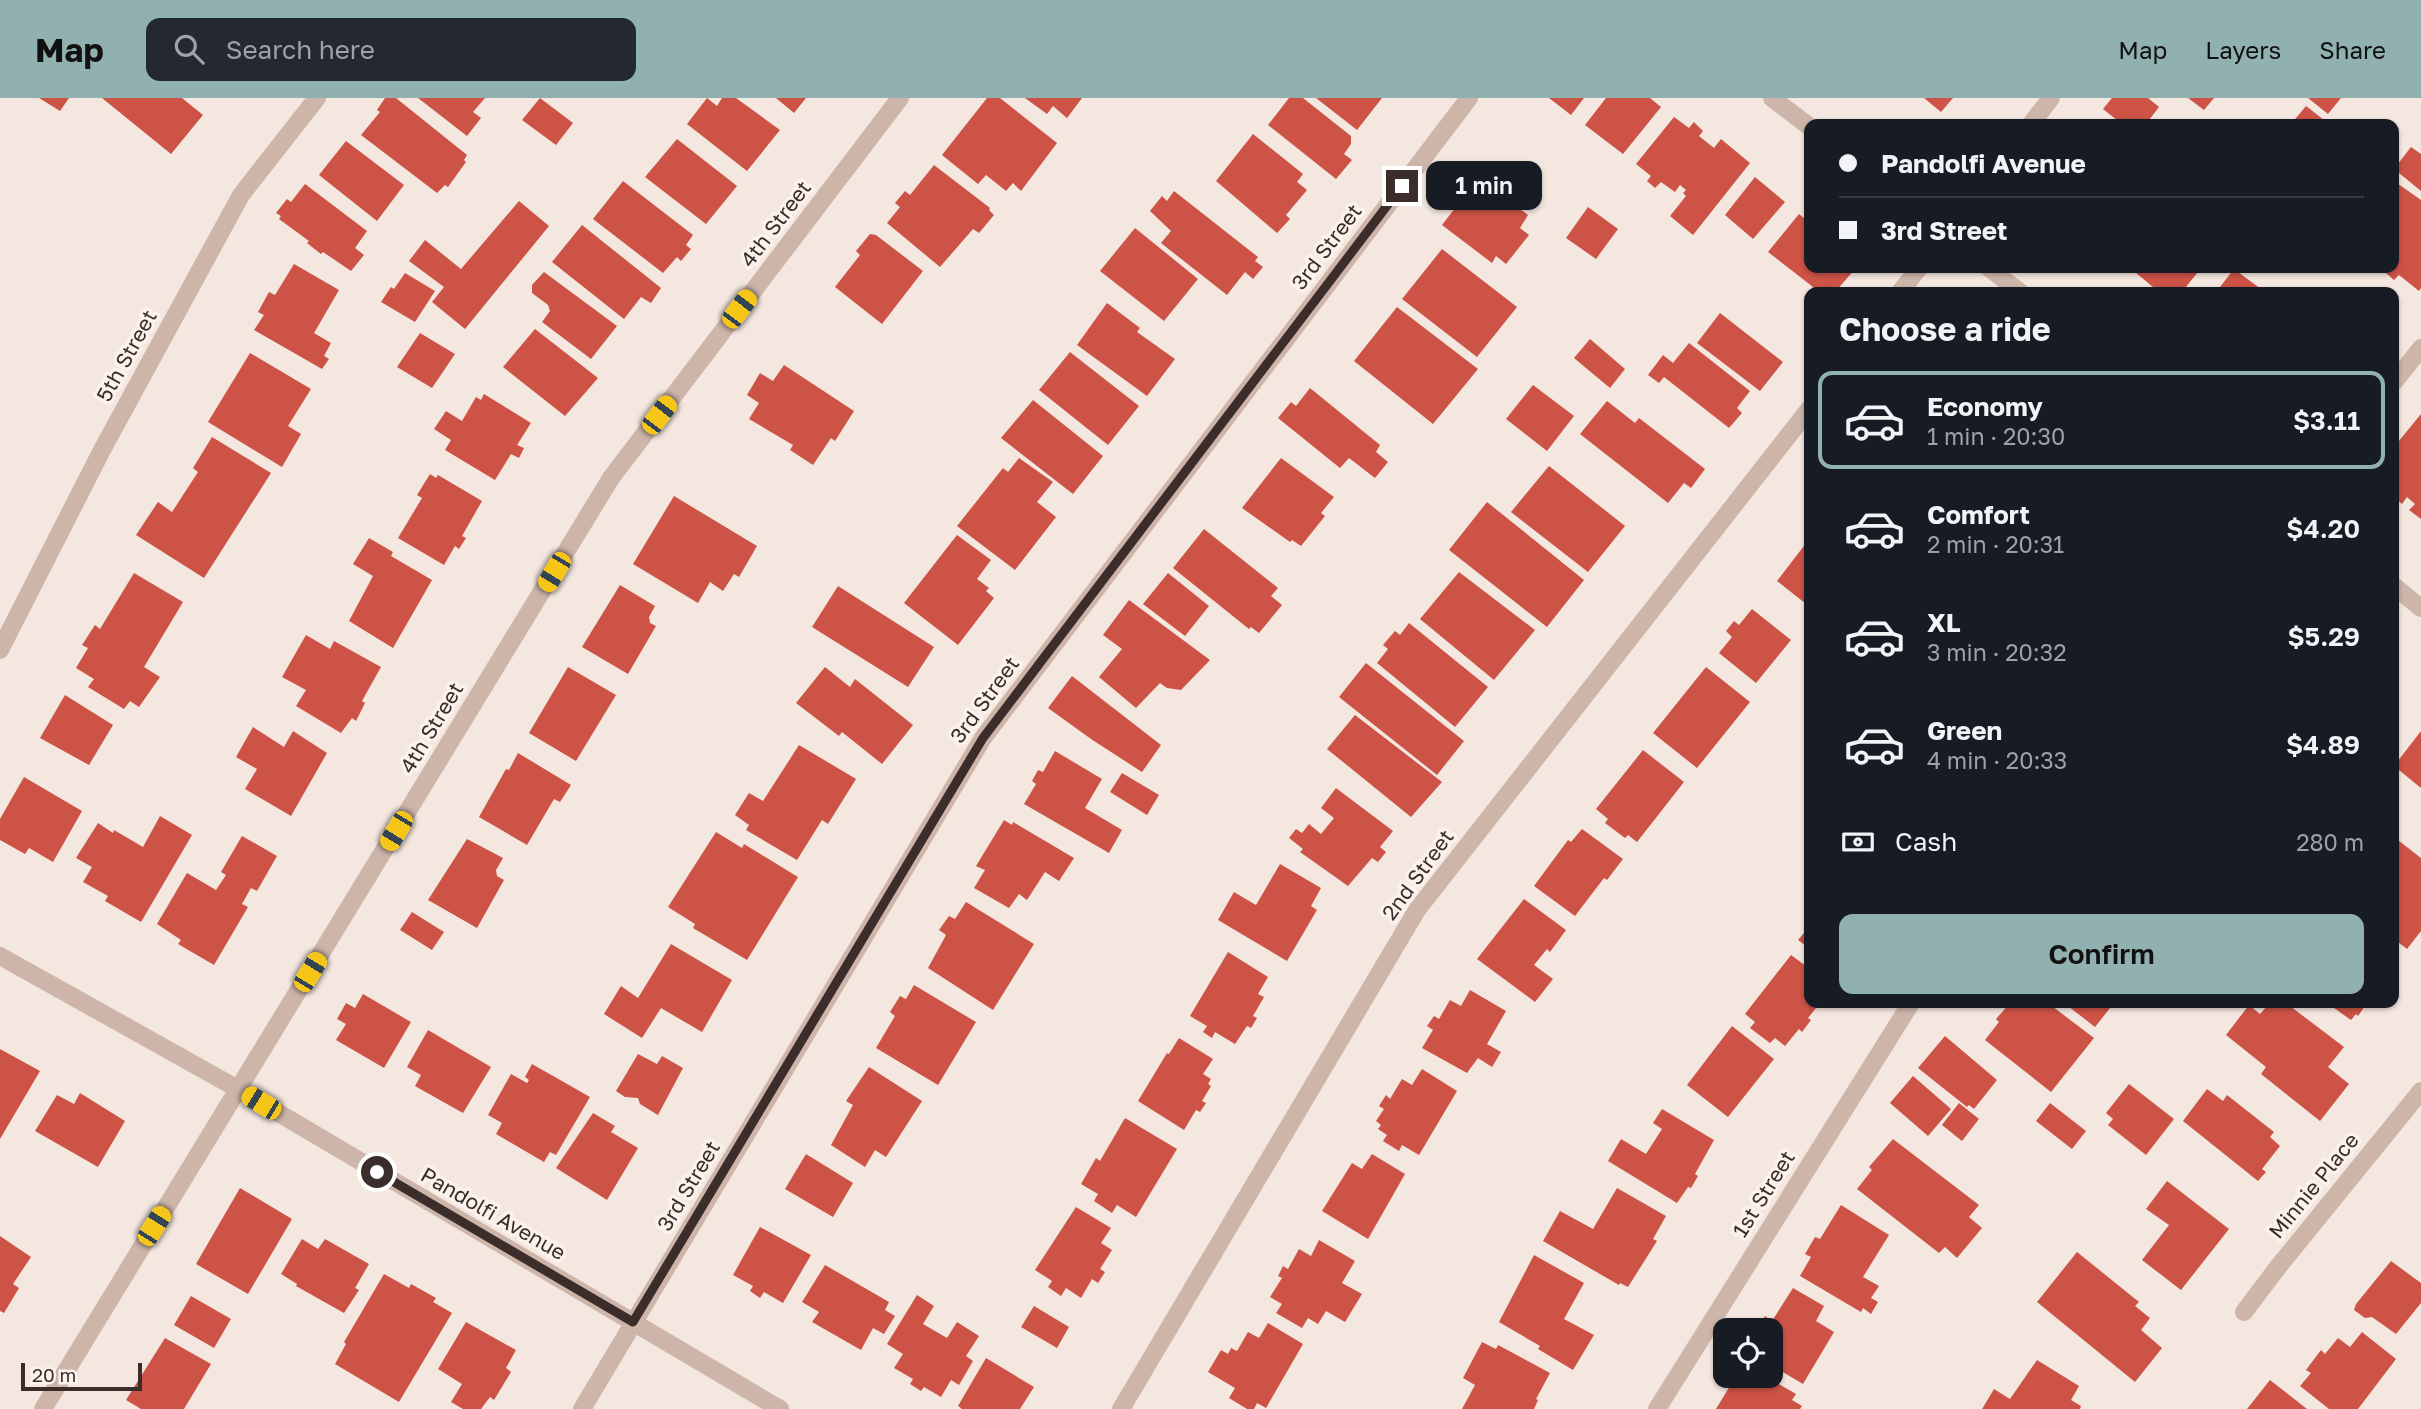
<!DOCTYPE html>
<meta charset="utf-8">
<style>
:root{--surface:#171b24;--page:#242831;--text:#f1f3f6;--muted:#9ea1a6;--line:#363941;--accent:#91b0b0}
body{margin:0;font-family:"Golos Text",sans-serif;background:var(--page);color:var(--text);height:100vh;display:flex;flex-direction:column;font-size:26px;white-space:nowrap}
*{box-sizing:border-box;margin:0}
p{font-size:23px;color:var(--muted)}
.icon{flex:none;width:38px;height:38px;fill:none;stroke:currentColor;stroke-width:2;stroke-linecap:round;stroke-linejoin:round}
.map{position:relative;flex:1;overflow:hidden}
.drawer{position:absolute;left:1804px;top:189px;width:595px;height:721px;display:flex;flex-direction:column;background:var(--surface);border-radius:14px;box-shadow:0 2px 5px #0004}
.drawer>*{flex:none}
.hud{position:absolute;left:1804px;top:21px;width:595px;height:154px;border-radius:14px;box-shadow:0 2px 5px #0004;display:grid;align-content:center;height:154px;padding:0 35px;background:var(--surface)}
.fabs{position:absolute;left:1713px;top:1220px;display:grid;gap:14px}
.fabs a{display:grid;place-items:center;width:70px;height:70px;border-radius:14px;background:var(--surface);box-shadow:0 2px 5px #0004;font-size:35px}
.scale{position:absolute;left:21px;bottom:18px;width:121px;box-sizing:border-box;padding-left:7px;border:4px solid #3a2d2a;border-top:0;font-size:19px;line-height:24px;white-space:nowrap;color:#3a2d2a;-webkit-text-stroke:5px #fbf2ec;paint-order:stroke}
.end{position:absolute;width:32px;height:32px;margin:-16px;border:9px solid #3a2d2a;background:#fff;box-shadow:0 0 0 4px #fff}
.from{border-radius:50%}
.bubble{position:absolute;height:49px;border-radius:14px;background:var(--surface);box-shadow:0 2px 5px #0004;font-size:23px;font-weight:600;line-height:49px;text-align:center}
.car{position:absolute;width:21px;height:42px;margin:-21px -10px;border-radius:9px;box-shadow:0 0 5px 2px #0007;background:linear-gradient(#f5c518 24%,#345 0 40%,#f5c518 0 76%,#345 0 86%,#f5c518 0)}
.hud b{display:flex;align-items:center;gap:24px;height:66px;font-size:26px}
.hud b+b{border-top:2px solid var(--line)}
.hud i{width:18px;height:18px;background:var(--text)}
ul{padding:0;list-style:none}
li{display:flex;align-items:center;gap:21px;height:98px;margin:0 14px 10px;padding:0 21px;border:4px solid transparent;border-radius:14px}
li div{flex:1}
li b{display:block;font-size:26px}
li em{font-style:normal;font-weight:600}
li.on{border-color:var(--accent)}
li>.icon{width:63px;height:63px;stroke-width:1.5}
h2{padding:0 35px;font-size:32px;line-height:84px}
.pay{display:flex;align-items:center;gap:18px;height:77px;padding:0 35px;font-size:26px}
.pay p{margin-inline-start:auto}
.button{display:flex;gap:14px;margin-top:auto;padding:14px 35px}
.button a{flex:1;height:80px;border-radius:14px;background:var(--accent);color:#111;font-size:28px;font-weight:600;line-height:80px;text-align:center}
header{display:flex;align-items:center;gap:42px;box-sizing:border-box;height:98px;padding:0 35px;background:var(--accent);color:#111}
header strong{font-size:33px}
nav{display:flex;gap:38px;margin-inline-start:auto;font-size:24px}
.search{width:490px;height:63px;background:var(--page);display:flex;align-items:center;gap:18px;box-sizing:border-box;padding:0 24px;border-radius:14px;color:var(--muted);font-size:26px}
.map>svg:first-child{display:block}
</style>
<header>
<strong>Map</strong>
<div class="search"><svg class="icon" aria-label="search" viewBox="0 0 24 24"><circle cx="10" cy="10" r="6"/><path d="M15 15l6 6"/></svg>Search here</div>
<nav><a>Map</a><a>Layers</a><a>Share</a></nav>
</header>
<div class="map">
<svg width="2421" height="1311" viewBox="0 0 2421 1311">
<rect width="100%" height="100%" fill="#f4e7df"/>
<!-- building -->
<path fill="#cc5345" d="M39,0H69L60,13Z
M102,0H182L203,17L171,56Z
M385,0H396L467,57L464,62L466,64L448,89L445,87L437,95L361,37L380,14L377,12Z
M418,0H485L473,14L481,20L467,38Z
M540,0L573,25L556,47L522,22Z
M707,0L717,8L722,0H736L780,32L747,73L687,26Z
M776,0H806L794,15Z
M987,0H1000L1057,45L1021,93L1013,85L1006,93L986,77L978,86L942,57Z
M1025,0H1082L1067,20L1053,8L1047,16Z
M1289,0H1303L1351,38V46L1344,56L1352,62L1336,81L1268,27Z
M1316,0H1382L1357,32Z
M1549,0H1584L1571,17Z
M1606,0H1650L1661,9L1623,56L1585,27Z
M1924,0H1953L1941,14Z
M2112,0H2148L2159,9L2146,26H2122L2103,11Z
M2188,0H2214L2204,12Z
M2308,0H2341L2328,16Z
M2306,8L2324,22L2321,26H2291Z
M1674,19L1689,30L1694,24L1703,33L1699,38L1714,50L1721,41L1750,65L1693,137L1670,118L1686,98L1683,95L1686,92L1680,87L1675,94L1661,84L1655,90L1647,83L1651,78L1636,66Z
M1253,36L1303,76L1297,84L1307,92L1286,117L1290,121L1277,135L1216,83Z
M677,41L737,88L706,126L645,79Z
M346,43L404,87L377,123L319,77Z
M2411,49L2421,56V93L2394,71Z
M934,67L990,110L989,112L994,117L979,135L973,131L940,169L887,125L900,109L895,105L905,93L910,97Z
M1479,79L1528,117L1520,130L1529,137L1506,166L1496,158L1492,165L1442,127Z
M1755,79L1785,104L1753,141L1725,117Z
M623,83L693,137L686,147L691,151L681,163L677,159L663,175L593,121Z
M2394,83L2421,102V190L2419,193L2399,177L2394,182L2380,170L2376,175L2370,170H2394Z
M305,86L367,133L355,150L364,157L351,173L323,154L321,156L307,145L309,143L279,121L281,118L276,115L287,101L291,104Z
M1174,93L1258,159L1255,163L1263,169L1253,181L1245,174L1227,197L1161,145L1171,133L1150,113L1162,98L1167,103Z
M519,103L549,128L465,231L432,204L444,189L409,163L425,142L461,171Z
M1588,109L1618,131L1596,161L1566,140Z
M1799,116L1810,125V170H1856L1835,194H1809L1813,189L1768,154Z
M582,127L661,190L651,205L641,199L624,221L552,164Z
M1135,130L1198,181L1164,223L1100,173Z
M870,136L876,137L923,173L882,226L835,189L860,157L856,153Z
M1442,151L1517,209L1477,259L1402,201Z
M294,166L339,192L314,235L331,245L324,258L329,261L322,271L254,232L264,217L258,214L269,194L275,197Z
M2130,170H2201L2182,194H2159Z
M2234,171L2265,194H2216Z
M544,174L617,228L591,261L542,224L550,213L548,207L532,195V187Z
M405,175L435,193L415,224L381,204L391,189L394,191Z
M1107,205L1140,230L1137,234L1175,261L1147,298L1077,247Z
M1397,209L1478,271L1433,326L1354,263Z
M1720,215L1783,264L1760,293L1697,245Z
M535,231L598,280L565,318L503,269Z
M420,235L455,256L432,290L397,269Z
M1590,241L1625,271L1610,290L1574,260Z
M1689,245L1750,293L1737,310L1742,315L1729,330L1664,279L1659,285L1648,277L1663,257L1673,265Z
M1070,254L1139,308L1108,347L1039,292Z
M250,255L311,291L288,328L301,336L282,369L208,324Z
M784,267L854,313L835,343L831,340L813,367L790,352L793,347L749,321L759,305L747,297L760,275L773,283Z
M1533,287L1574,318L1547,353L1506,321Z
M1310,290L1380,347L1376,354L1388,364L1375,380L1349,360L1340,370L1278,320L1291,304L1296,308Z
M484,296L531,325L517,347L524,350L519,360L511,356L495,382L445,352L451,342L434,331L446,313L462,323L476,299L481,302Z
M1033,302L1103,358L1073,396L1001,340Z
M1607,303L1635,325L1639,320L1705,371L1691,390L1684,385L1668,405L1580,336Z
M2421,316V421L2409,412L2415,406L2407,399L2402,406L2394,399V349Z
M212,339L271,375L204,480L136,437L158,404L172,414L198,374L193,370Z
M1019,360L1053,384L1037,404L1056,419L1015,472L957,428L1003,370L1008,374Z
M1281,360L1334,399L1321,415L1325,418L1301,448L1292,442L1290,444L1242,410Z
M1549,368L1625,428L1588,474L1511,414Z
M430,376L436,380L438,377L482,403L462,438L466,440L459,451L455,448L444,467L398,440L422,400L417,397Z
M674,398L757,448L739,479L734,476L723,493L710,484L698,505L633,466Z
M1487,404L1584,482L1547,529L1449,452Z
M1204,431L1278,490L1271,498L1282,507L1259,535L1251,529L1249,531L1173,470Z
M957,437L991,462L977,481L989,490L986,493L994,500L958,547L904,505Z
M369,440L393,454L391,458L432,482L393,550L349,523L373,478L353,466Z
M1810,440V509L1777,483Z
M1459,474L1535,532L1494,582L1420,521Z
M134,475L183,504L144,569L160,579L139,609L130,603L124,611L88,589L94,581L76,570L88,550L82,547L95,527L100,531Z
M1168,475L1209,508L1185,538L1143,506Z
M620,487L655,508L649,519L650,525L656,528L628,576L582,549Z
M838,488L934,549L908,589L812,529Z
M1129,502L1210,562L1181,592L1167,590L1160,585L1136,610L1099,579L1122,551L1103,537Z
M1752,511L1791,542L1756,585L1719,555L1732,539L1726,533L1734,523L1739,527Z
M1409,525L1488,589L1455,629L1377,565L1388,551L1383,547L1395,533L1400,537Z
M306,537L330,551L334,543L381,569L362,603L365,605L356,623L352,620L341,635L296,608L306,592L282,579Z
M1366,565L1464,643L1437,677L1339,599Z
M568,569L616,597L576,663L529,635Z
M825,569L850,589L855,581L913,627L882,666L842,634L839,638L796,605Z
M1706,569L1750,604L1697,670L1653,635Z
M1072,578L1161,647L1142,674L1091,641L1048,610Z
M65,597L113,627L89,667L40,640Z
M1355,617L1442,684L1411,719L1327,651Z
M253,629L284,649L293,633L327,655L291,718L245,691L257,671L236,659Z
M2421,633V690L2394,668Z
M799,647L856,681L828,726L822,722L797,762L746,732L749,727L735,717L749,695L763,703Z
M1643,652L1684,684L1637,744L1628,737L1625,740L1605,725L1608,721L1596,711Z
M1055,653L1102,681L1085,710L1122,732L1109,755L1024,706L1036,686L1032,683L1038,672L1043,674Z
M518,655L571,687L560,704L554,701L527,747L479,719L506,671L509,672Z
M1122,675L1159,697L1147,717L1110,694Z
M24,679L82,713L53,764L29,750L25,756L0,742V721Z
M1336,690L1393,733L1380,749L1386,754L1378,764L1372,760L1348,788L1300,754L1303,751L1289,740L1296,731L1302,735L1309,726L1321,736L1334,720L1321,710Z
M160,718L192,737L141,824L105,803L108,798L83,784L92,769L76,760L98,725L113,735L114,732L143,749Z
M1004,722L1012,727L1013,724L1074,760L1059,783L1045,774L1027,802L1019,796L1009,810L974,790L985,772L976,768Z
M1582,731L1623,761L1607,782L1604,780L1575,818L1534,788L1568,742L1571,744Z
M716,734L742,750L744,746L798,779L747,862L693,830L695,826L668,809Z
M242,738L277,758L257,793L251,790L242,806L248,809L214,867L178,846L181,842L157,826L187,775L216,792L226,777L221,774Z
M2394,739L2421,760V833L2407,851L2394,841Z
M467,741L503,760L496,772L497,778L504,782L477,830L428,802Z
M1280,766L1321,790L1311,808L1317,812L1287,863L1218,822L1234,794L1256,807Z
M1524,801L1566,832L1550,854L1547,851L1534,867L1553,881L1535,904L1477,861Z
M966,804L1034,846L993,912L928,870L946,837L939,832L949,818L955,821Z
M412,814L444,834L432,852L400,832Z
M1810,828V851L1798,842Z
M671,846L732,882L702,934L661,910L642,940L604,916L621,888L638,900Z
M1228,854L1268,879L1258,896L1264,899L1253,918L1257,920L1251,930L1247,928L1235,946L1215,934L1212,940L1203,934L1207,928L1190,918Z
M1791,857L1810,871V905H1820L1808,920L1811,922L1802,934L1799,931L1785,948L1775,940L1770,945L1750,930L1755,924L1745,916Z
M914,887L976,924L938,987L876,950L895,918L890,914L900,898L906,901Z
M1470,892L1506,913L1487,946L1501,954L1492,969L1478,960L1467,975L1422,950L1433,932L1427,928L1434,918L1439,921L1450,902L1461,908Z
M363,896L411,924L384,970L336,942L346,926L337,921L346,905L355,910Z
M2010,905L2014,907L2015,905H2048L2094,940L2051,994L1985,942L1999,924L1996,921Z
M2064,905H2114L2095,929Z
M2270,905H2286L2344,949L2328,969L2349,986L2320,1023L2261,976L2266,969L2226,937L2249,907L2260,916Z
M2327,905H2367L2358,918L2356,916L2351,922Z
M1732,928L1774,961L1728,1019L1687,987Z
M428,932L491,969L463,1015L415,988L421,977L407,969Z
M1945,938L1997,982L1974,1011L1969,1007L1967,1009L1918,970Z
M1179,940L1213,961L1203,976L1211,981L1208,986L1211,988L1202,1003L1206,1005L1200,1014L1196,1012L1184,1032L1138,1003L1167,955L1169,956Z
M0,951L40,973L0,1041Z
M638,956L657,966L662,958L683,970L658,1017L640,1006L638,1000L625,999L616,993Z
M532,966L590,999L556,1057L550,1054L544,1064L496,1036L502,1025L488,1017L511,976L527,985L529,982L525,979Z
M869,969L922,1003L886,1059L875,1052L865,1069L831,1047L853,1007L846,1003Z
M1422,971L1457,993L1419,1057L1402,1047L1399,1053L1383,1043L1387,1037L1378,1031L1381,1027L1376,1023L1384,1011L1379,1008L1386,997L1390,1001L1402,981L1412,987Z
M1913,978L1951,1011L1928,1038L1890,1005Z
M2129,986L2174,1021L2146,1057L2108,1027L2113,1021L2106,1015Z
M2207,991L2223,1003L2227,997L2274,1034L2270,1039L2280,1048L2262,1071L2266,1074L2258,1083L2183,1023Z
M80,995L125,1023L98,1069L35,1033L57,997L74,1006Z
M1959,1005L1979,1021L1962,1043L1942,1027Z
M2050,1005L2086,1033L2072,1051L2036,1023Z
M1662,1011L1714,1042L1695,1076L1698,1078L1691,1090L1688,1089L1677,1105L1608,1063L1621,1041L1646,1056L1662,1031L1653,1025Z
M593,1015L615,1028L611,1034L638,1050L607,1102L556,1070Z
M1125,1020L1177,1051L1136,1119L1117,1107L1112,1115L1094,1103L1098,1096L1081,1086L1096,1060L1100,1063Z
M1893,1041L1979,1107L1969,1119L1982,1130L1957,1160L1945,1149L1939,1155L1857,1091L1872,1072L1869,1069Z
M806,1056L853,1085L833,1119L785,1091Z
M1372,1056L1405,1076L1368,1141L1322,1113L1352,1065L1362,1071Z
M2167,1083L2229,1131L2181,1192L2142,1162L2169,1127L2146,1111Z
M240,1090L292,1121L248,1196L196,1166Z
M1617,1090L1666,1118L1653,1141L1657,1143L1628,1189L1620,1185L1619,1187L1543,1143L1560,1113L1593,1131Z
M1841,1107L1889,1137L1863,1179L1879,1188L1871,1200L1878,1204L1871,1216L1863,1210L1861,1214L1800,1178L1811,1159L1805,1156L1815,1139L1820,1141Z
M1076,1109L1111,1130L1101,1145L1112,1152L1100,1171L1105,1174L1098,1185L1092,1181L1081,1200L1066,1190L1061,1198L1048,1189L1052,1183L1035,1172Z
M760,1129L811,1157L783,1205L764,1194L760,1200L750,1193L753,1188L733,1177Z
M0,1138L31,1159L13,1186L19,1190L4,1215L0,1213Z
M302,1141L318,1151L325,1141L369,1166L355,1190L359,1192L344,1215L296,1188L297,1186L281,1176Z
M1319,1142L1355,1163L1342,1185L1362,1196L1345,1224L1326,1213L1318,1226L1308,1220L1302,1230L1276,1215L1282,1206L1270,1199L1282,1180L1278,1178L1283,1168L1288,1171L1299,1151L1311,1158Z
M2077,1154L2139,1204L2135,1208L2150,1220L2141,1232L2162,1250L2135,1284L2037,1204Z
M1534,1157L1584,1185L1564,1221L1594,1237L1573,1272L1538,1251L1540,1248L1499,1224Z
M2391,1163L2421,1185V1205L2396,1236L2372,1219L2365,1220L2354,1212L2356,1206Z
M825,1167L889,1204L885,1212L895,1218L884,1236L873,1230L861,1252L812,1224L819,1214L802,1204Z
M384,1176L409,1190L411,1186L436,1200L433,1204L452,1215L399,1304L335,1266L346,1246L344,1244Z
M1793,1190L1824,1208L1816,1223L1834,1234L1803,1286L1771,1267V1232H1757L1765,1218L1772,1223Z
M917,1197L934,1208L923,1226L947,1240L957,1224L979,1238L966,1258L973,1263L959,1287L951,1282L941,1299L924,1289L921,1293L910,1286L913,1281L894,1270L903,1256L887,1246Z
M191,1198L231,1221L214,1250L174,1227Z
M1034,1208L1069,1229L1057,1250L1021,1229Z
M466,1224L516,1252L506,1270L511,1274L494,1302L490,1299L481,1311H463L451,1304L462,1286L438,1271Z
M1268,1225L1303,1246L1266,1310L1257,1305L1254,1311H1247L1229,1300L1235,1290L1208,1274L1221,1252L1228,1256L1231,1250L1237,1253L1248,1234L1259,1240Z
M2362,1234L2396,1261L2358,1311H2329L2300,1288L2311,1275L2306,1272L2321,1252L2325,1256L2338,1240L2350,1249Z
M165,1240L211,1266L184,1311H141L126,1302Z
M1482,1244L1496,1251L1498,1247L1550,1275L1536,1301L1538,1302L1534,1311H1462L1475,1287L1463,1280Z
M986,1260L1034,1289L1020,1311H962L958,1308Z
M2037,1262L2079,1288L2071,1302L2081,1308L2080,1311H1982L1994,1291L2010,1301Z
M1736,1278H1758L1756,1280L1768,1288L1772,1282L1796,1296L1792,1302L1802,1308L1800,1311H1716Z
M2270,1282L2307,1311H2247Z"/>
<g fill="none" stroke-linecap="round" stroke-linejoin="round">
<!-- street -->
<path stroke="#cdb5a9" stroke-width="18" d="M1772,0L1810,29
M2031,26L2051,0
M1989,170L2020,194
M1900,194L1919,170
M2394,284L2421,250
M2394,488L2421,510
M0,552L102,352L241,97L317,0
M0,858L238,991L780,1311
M2244,1214L2278,1169L2421,993
M43,1311L611,380L900,0
M582,1311L983,640L1469,0
M1121,1311L1417,812L1810,310
M1657,1311L1911,905"/>
</g>
<g fill="none" stroke-linecap="round" stroke-linejoin="round">
<!-- route -->
<path stroke="#3a2d2a" stroke-width="9" d="M377,1074L633,1224L983,640L1402,88"/>
</g>
<g text-anchor="middle" stroke-width="7" stroke-linejoin="round" paint-order="stroke">
<!-- street labels -->
<g font-size="21" fill="#3a2d2a" stroke="#fbf2ec">
<text transform="translate(776 126) rotate(-53)" y="7">4th Street</text>
<text transform="translate(1327 149) rotate(-53)" y="7">3rd Street</text>
<text transform="translate(127 258) rotate(-61)" y="7">5th Street</text>
<text transform="translate(985 602) rotate(-54)" y="7">3rd Street</text>
<text transform="translate(432 630) rotate(-59)" y="7">4th Street</text>
<text transform="translate(1418 777) rotate(-54)" y="7">2nd Street</text>
<text transform="translate(689 1088) rotate(-59)" y="7">3rd Street</text>
<text transform="translate(2314 1088) rotate(-51)" y="7">Minnie Place</text>
<text transform="translate(1764 1096) rotate(-58)" y="7">1st Street</text>
<text transform="translate(493 1116) rotate(30)" y="7">Pandolfi Avenue</text>
</g>
</g>
</svg>
<div class="fabs">
<a><svg class="icon" aria-label="locate" viewBox="0 0 24 24"><circle cx="12" cy="12" r="6"/><path d="M12 2v4M12 18v4M2 12h4M18 12h4"/></svg></a>
</div>
<div class="scale">20 m</div>
<i class="end from" style="left:377px;top:1074px"></i>
<i class="end" style="left:1402px;top:88px"></i>
<div class="bubble" style="left:1426px;top:63px;width:116px">1 min</div>
<i class="car" style="left:739px;top:211px;rotate:37deg"></i>
<i class="car" style="left:659px;top:317px;rotate:37deg"></i>
<i class="car" style="left:554px;top:474px;rotate:211deg"></i>
<i class="car" style="left:396px;top:733px;rotate:211deg"></i>
<i class="car" style="left:310px;top:874px;rotate:31deg"></i>
<i class="car" style="left:261px;top:1005px;rotate:301deg"></i>
<i class="car" style="left:154px;top:1128px;rotate:32deg"></i>
<div class="hud">
<b><i class="from"></i>Pandolfi Avenue</b>
<b><i></i>3rd Street</b>
</div>
<section class="drawer">
<h2>Choose a ride</h2>
<ul>
<li class="on"><svg class="icon" aria-label="car" viewBox="0 0 24 24"><path d="M5 17H2v-5l4-1 3-4h7l3 4 3 1v5h-3M9 17h6M6 11h13"/><circle cx="7" cy="17" r="2"/><circle cx="17" cy="17" r="2"/></svg><div><b>Economy</b><p>1 min · 20:30</p></div><em>$3.11</em></li>
<li><svg class="icon" aria-label="car" viewBox="0 0 24 24"><path d="M5 17H2v-5l4-1 3-4h7l3 4 3 1v5h-3M9 17h6M6 11h13"/><circle cx="7" cy="17" r="2"/><circle cx="17" cy="17" r="2"/></svg><div><b>Comfort</b><p>2 min · 20:31</p></div><em>$4.20</em></li>
<li><svg class="icon" aria-label="car" viewBox="0 0 24 24"><path d="M5 17H2v-5l4-1 3-4h7l3 4 3 1v5h-3M9 17h6M6 11h13"/><circle cx="7" cy="17" r="2"/><circle cx="17" cy="17" r="2"/></svg><div><b>XL</b><p>3 min · 20:32</p></div><em>$5.29</em></li>
<li><svg class="icon" aria-label="car" viewBox="0 0 24 24"><path d="M5 17H2v-5l4-1 3-4h7l3 4 3 1v5h-3M9 17h6M6 11h13"/><circle cx="7" cy="17" r="2"/><circle cx="17" cy="17" r="2"/></svg><div><b>Green</b><p>4 min · 20:33</p></div><em>$4.89</em></li>
</ul>
<div class="pay"><svg class="icon" aria-label="cash" viewBox="0 0 24 24"><path d="M3 7h18v10H3z"/><circle cx="12" cy="12" r="2"/></svg>Cash<p>280 m</p></div>
<div class="button"><a>Confirm</a></div>
</section>
</div>
